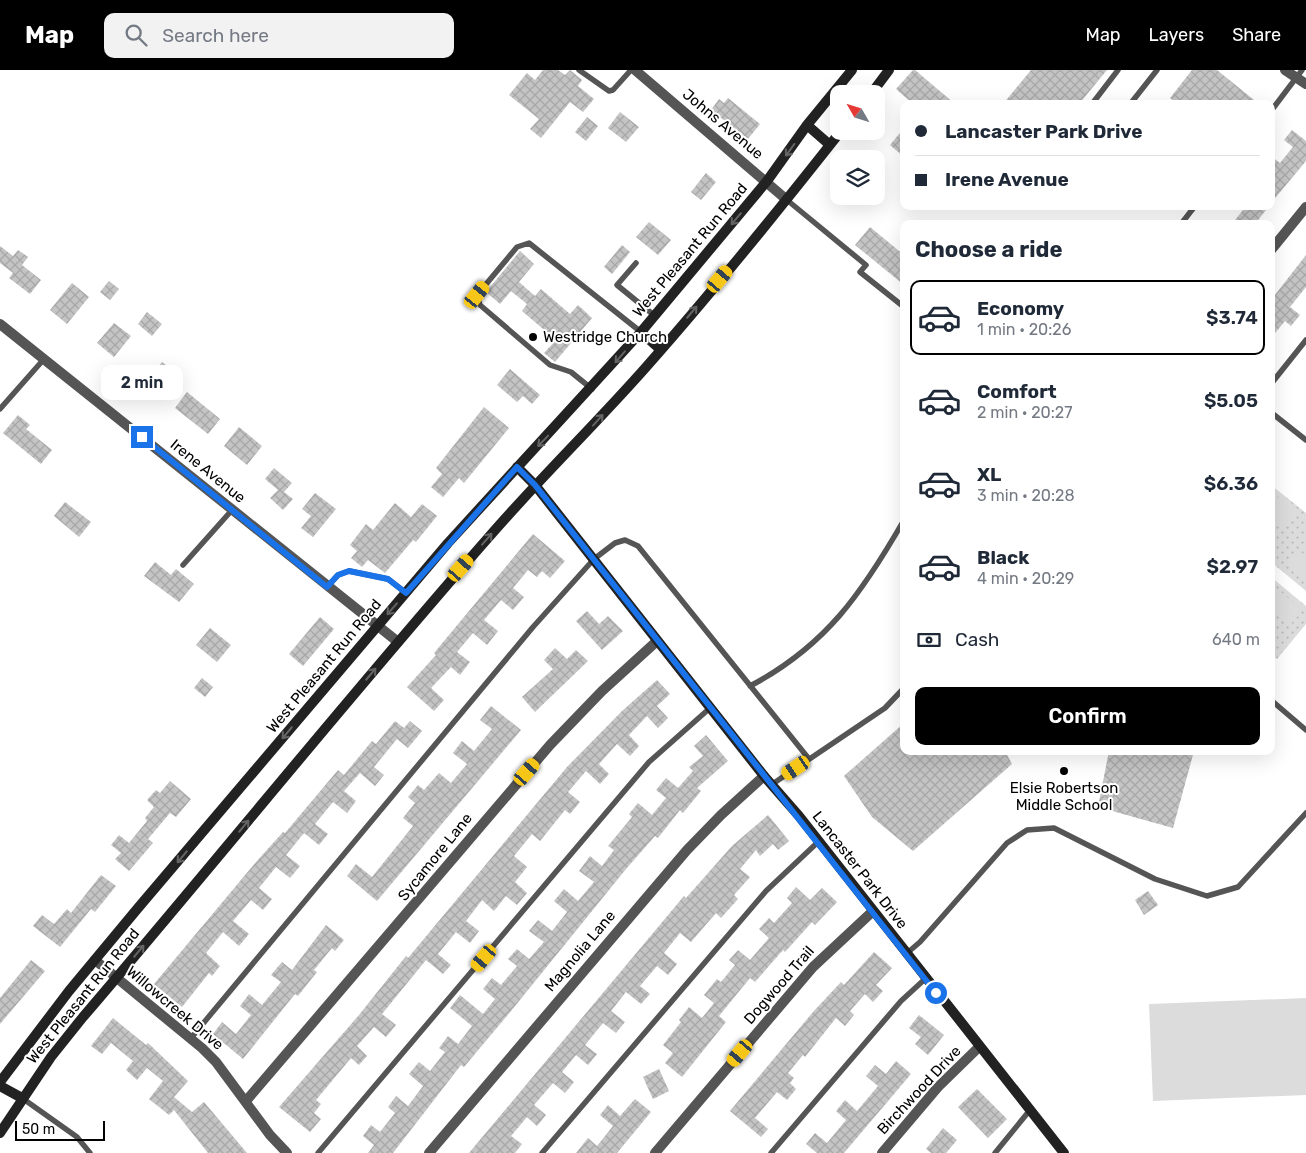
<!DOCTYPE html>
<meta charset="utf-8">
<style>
:root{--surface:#fff;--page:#f2f2f3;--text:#1f2937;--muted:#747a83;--line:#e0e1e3;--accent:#000}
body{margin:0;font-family:Rubik,sans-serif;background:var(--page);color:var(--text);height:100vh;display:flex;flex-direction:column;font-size:19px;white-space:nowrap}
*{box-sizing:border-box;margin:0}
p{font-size:16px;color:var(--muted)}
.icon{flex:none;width:28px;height:28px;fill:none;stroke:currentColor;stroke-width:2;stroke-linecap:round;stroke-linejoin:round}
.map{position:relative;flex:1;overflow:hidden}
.details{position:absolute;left:900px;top:150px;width:375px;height:535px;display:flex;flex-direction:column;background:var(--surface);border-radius:10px;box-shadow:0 5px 20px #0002}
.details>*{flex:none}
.banner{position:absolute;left:900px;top:30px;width:375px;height:110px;border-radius:10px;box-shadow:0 5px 20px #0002;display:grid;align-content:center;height:110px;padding:0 15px;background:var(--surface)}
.needle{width:32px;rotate:309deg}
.tools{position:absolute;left:830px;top:15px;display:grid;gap:10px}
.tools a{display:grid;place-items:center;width:55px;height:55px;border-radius:10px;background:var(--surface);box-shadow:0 5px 20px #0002;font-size:25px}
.scale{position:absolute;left:15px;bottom:12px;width:90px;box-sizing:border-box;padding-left:5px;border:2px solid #000;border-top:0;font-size:14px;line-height:18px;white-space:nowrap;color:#000;-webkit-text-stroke:4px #fff;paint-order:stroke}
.end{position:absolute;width:22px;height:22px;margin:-11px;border:6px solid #1a73e8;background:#fff;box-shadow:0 0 0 2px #fff}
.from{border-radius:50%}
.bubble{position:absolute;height:35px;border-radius:10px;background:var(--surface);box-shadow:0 5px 20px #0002;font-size:16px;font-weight:600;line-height:35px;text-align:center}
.car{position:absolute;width:15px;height:30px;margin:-15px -8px;border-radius:6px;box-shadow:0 0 4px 1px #0007;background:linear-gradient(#f5c518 24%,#345 0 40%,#f5c518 0 76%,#345 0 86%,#f5c518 0)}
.banner b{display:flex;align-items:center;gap:18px;height:48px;font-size:19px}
.banner b+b{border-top:1px solid var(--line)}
.banner i{width:12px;height:12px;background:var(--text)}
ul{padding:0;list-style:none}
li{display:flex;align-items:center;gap:15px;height:75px;margin:0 10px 8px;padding:0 5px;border:2px solid transparent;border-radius:10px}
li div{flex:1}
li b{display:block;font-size:19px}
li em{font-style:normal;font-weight:600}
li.current{border-color:var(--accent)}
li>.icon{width:45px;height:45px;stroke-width:1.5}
h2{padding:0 15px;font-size:22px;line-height:60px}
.pay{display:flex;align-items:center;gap:12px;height:55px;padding:0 15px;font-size:19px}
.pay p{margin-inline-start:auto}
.action{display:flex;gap:10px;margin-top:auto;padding:10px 15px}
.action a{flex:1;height:58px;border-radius:10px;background:var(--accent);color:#fff;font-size:20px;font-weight:600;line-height:58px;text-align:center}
header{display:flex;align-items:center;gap:30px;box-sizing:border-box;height:70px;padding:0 25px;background:var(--accent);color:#fff}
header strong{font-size:24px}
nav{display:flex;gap:28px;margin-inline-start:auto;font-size:18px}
.search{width:350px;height:45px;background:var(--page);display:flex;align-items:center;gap:12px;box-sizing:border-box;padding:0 18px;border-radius:10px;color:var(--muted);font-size:19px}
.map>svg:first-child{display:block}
</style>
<header>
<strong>Map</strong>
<div class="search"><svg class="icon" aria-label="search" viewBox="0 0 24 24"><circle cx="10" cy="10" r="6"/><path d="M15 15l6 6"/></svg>Search here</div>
<nav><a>Map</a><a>Layers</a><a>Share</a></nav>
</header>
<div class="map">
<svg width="1306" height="1083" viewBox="0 0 1306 1083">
<defs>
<pattern id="park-dots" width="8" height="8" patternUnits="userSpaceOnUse" patternTransform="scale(1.25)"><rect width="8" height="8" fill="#dcdcdc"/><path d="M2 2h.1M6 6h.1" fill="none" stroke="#bbb" stroke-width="1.8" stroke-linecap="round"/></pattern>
<pattern id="building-cross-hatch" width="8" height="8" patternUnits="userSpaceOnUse" patternTransform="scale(1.25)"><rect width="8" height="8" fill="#c4c4c4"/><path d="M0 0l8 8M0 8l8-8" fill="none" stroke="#a7a7a7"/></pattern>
</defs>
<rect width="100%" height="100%" fill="#fff"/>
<!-- park -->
<path fill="url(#park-dots)" d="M1271,415L1306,443V521L1271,492Z
M1271,507L1306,536V554L1277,589L1271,584Z"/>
<!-- pitch -->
<path fill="#dcdcdc" d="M1271,422L1296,442L1283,457L1271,448Z
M1297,479L1306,486V512L1285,494Z
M1271,514L1303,540L1290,555L1271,540Z
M1306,928V1025L1153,1031L1149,934Z"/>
<!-- building -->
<path fill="url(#building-cross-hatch)" d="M543,0H558L565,5L570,0L582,10L578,16L594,29L583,42L570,32L541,68L530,59L539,49L509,25L527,3L535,10Z
M913,0H915L955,34H913L896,19Z
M1031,0H1107L1079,34H1003Z
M1192,0H1217L1259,34H1177L1170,28Z
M728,28L760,54L748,69L711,40L719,29L724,33Z
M620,42L639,57L626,72L608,58Z
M587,47L598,56L586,71L575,62Z
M904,58V87L890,75Z
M1292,60L1306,71V91L1271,133V86L1280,93L1293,77L1284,70Z
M706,103L716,112L701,130L691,122Z
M1246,136H1269L1255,154H1232Z
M649,152L671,170L658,185L636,167Z
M870,157L904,185V215L855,175Z
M622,175L630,182L612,204L604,197Z
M0,176L13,186L18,180L28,187L22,195L41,210L30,224L9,208L13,203L0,193Z
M520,181L534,194L519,212L535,226L541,219L570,244L578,235L592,248L555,292L544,283L556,270L522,241L527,234L511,221L500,234L486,222Z
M1306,185V217L1290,237L1300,245L1291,256L1285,251L1271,268V230Z
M109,211L119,219L110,230L100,222Z
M72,213L89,227L67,254L50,240Z
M147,242L162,254L152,266L138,254Z
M114,253L131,266L114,287L97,273Z
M162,292L175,303L159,323L146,312Z
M510,299L540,325L532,334L523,326L517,332L497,315Z
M187,322L220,349L208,364L175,338Z
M484,337L509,358L464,413L459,408L443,427L431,417L442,404L436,398Z
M18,345L30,355L26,359L52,380L41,394L3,363Z
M239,357L262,376L247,395L224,376Z
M274,398L292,413L284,422L293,429L283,440L270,428L278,420L265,409Z
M315,423L336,439L313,467L301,458L311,446L302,439Z
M65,432L91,452L79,467L54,446Z
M395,433L411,447L422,434L437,446L416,472L413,470L385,503L368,490L362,497L351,488L357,481L350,475L366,454L373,460Z
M533,464L565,491L550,508L542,501L537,507L528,500L513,518L524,527L513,540L501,530L484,550L498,561L487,575L473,563L457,582L470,592L460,605L451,597L431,618L444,630L434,641L407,617L436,585L434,583Z
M155,492L171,505L176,499L194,514L179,532L144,506Z
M587,541L599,554L608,546L623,561L602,580L576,551Z
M320,547L334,559L303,596L289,584Z
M210,558L231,575L217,592L196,575Z
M555,578L567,589L576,580L588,591L535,642L522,627L553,599L544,590Z
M202,608L213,617L205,627L194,618Z
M657,610L670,624L657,636L668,648L658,658L647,646L629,665L639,676L630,686L617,674L599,694L609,704L600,714L586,701L568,722L580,732L570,744L565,740L540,771L532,764L514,786L527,797L515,812L527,823L517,835L506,826L494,841L482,830L466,851L479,861L470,873L456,862L438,884L451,895L443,904L426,890L382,944L396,955L386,967L374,957L357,976L367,986L359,995L351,988L316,1030L321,1034L314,1043L321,1049L310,1062L279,1037L359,945L406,886L408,888L567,697L622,641Z
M491,636L521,660L377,831L347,806L356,794L372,807L413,756L403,748L415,733L408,727L418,715L424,720L439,703L451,713L467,694L453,683L462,671L474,681L492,659L480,650Z
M395,651L404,658L410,651L422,661L408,678L397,669L374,697L384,705L375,716L360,703L344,721L356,731L347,743L333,732L315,754L328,764L319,775L304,763L286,785L300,796L290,808L276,797L259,818L272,829L263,840L251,830L233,851L249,864L239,876L223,862L206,883L220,896L212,906L209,903L182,937L154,914L256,792L283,762L285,763L338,700L344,705L372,671L376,674Z
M904,653V681H1005L1012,694L913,781L872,747L844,706Z
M706,665L728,691L697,718L701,721L683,743L680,740L658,768L655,766L626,799L511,941L464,997L461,995L393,1083H368L374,1075L363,1066L371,1055L380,1062L395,1043L388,1037L396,1026L408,1036L423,1016L409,1004L419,992L430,1001L445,982L439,978L448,966L458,974L472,956L450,938L460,925L483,944L495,929L483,919L492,908L501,915L517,896L508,889L517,879L529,889L544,872L529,861L538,850L552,861L567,842L554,831L564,819L578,831L594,812L579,801L590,786L602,796L614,780L608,776L632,747L629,744L638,733L652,745L666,728L656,720L666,708L678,718L693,701L689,697L703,686L694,676Z
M1109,681H1194L1173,758L1098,737Z
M170,711L191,729L176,747L170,743L148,769L153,773L129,801L115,789L121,783L111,775L119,765L129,773L147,751L145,748L154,737L147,730L156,720L160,723Z
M768,745L789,771L778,780L773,774L760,786L756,780L740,799L750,807L734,825L738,829L721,848L716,843L691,872L680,863L664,883L677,894L668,905L657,896L640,916L650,924L641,934L626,922L611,941L625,952L616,963L603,953L585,975L597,984L588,995L576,985L562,1002L574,1012L565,1023L553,1013L534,1035L546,1045L537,1056L527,1047L511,1066L522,1074L515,1083H469L684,826L686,828L732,776Z
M101,805L116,816L95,842L91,839L60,877L33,856L42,845L54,854L67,839L71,843Z
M796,817L810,830L822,818L837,832L815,855L812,852L785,882L783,880L755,912L750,908L719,946L726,952L682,1007L665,993L673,983L663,975L681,952L679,950L689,937L702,948L714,933L704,925L717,909L721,912L735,895L729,890L738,880L750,890L769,868L759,859L769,848L774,853L792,833L787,828Z
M1148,821L1158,835L1144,845L1135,830Z
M326,855L344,870L335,881L332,878L314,900L317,902L298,926L295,924L243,989L213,964L222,952L236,964L251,945L240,936L249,924L262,935L281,912L271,905L282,892L292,900Z
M874,882L892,898L876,915L883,921L873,932L865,924L850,941L854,945L845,956L836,948L805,987L803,985L788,1003L794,1008L790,1013L796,1019L787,1030L777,1022L755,1048L768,1059L761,1067L730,1041L813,942L841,912L844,915Z
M31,890L45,901L0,954V928Z
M919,945L944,965L928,985L915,974L921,967L909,958Z
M113,948L146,975L148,973L188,1011L174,1027L192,1042L204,1032L247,1083H208L174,1040L169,1045L149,1029L163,1011L147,998L137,1010L126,1000L133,991L111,973L102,984L91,976Z
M896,991L911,1004L844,1083H817L806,1074L815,1063L827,1073L846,1050L836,1041L845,1030L857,1041L878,1016L866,1006L875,995L886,1004Z
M659,999L669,1021L653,1029L643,1007Z
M977,1019L1007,1049L988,1068L958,1037Z
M635,1029L651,1042L617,1083H576L588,1068L597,1076L613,1056L600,1045L608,1035L620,1046Z
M943,1058L957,1070L946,1083H931L926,1079Z"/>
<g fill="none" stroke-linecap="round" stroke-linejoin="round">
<!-- lane -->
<path stroke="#555" stroke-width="5.5" d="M579,0L609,21L613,20L631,0
M1131,33L1157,0
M1092,34L1118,0
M1271,41L1302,0
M787,130L866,195L860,202L904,237
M1181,154L1195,136
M636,193L617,215L655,246
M1271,314L1306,270
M592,319L571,302L550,295L480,235L477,225L517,177L529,173L641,262
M0,339L44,289
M1271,346L1273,344L1306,370
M183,495L232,440
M327,517L338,505L349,501L388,509L406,523
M750,616C826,576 862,523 904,450
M1271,630L1306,660
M771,715L885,638L904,618
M906,884L920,872L1007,773L1027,760L1054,758L1155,809L1207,826L1238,817L1306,743
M191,968L533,557L594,489L615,473L625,470L638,476L809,689
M22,1028L77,1067L90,1083
M318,1083L649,692L710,638
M542,1083L766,821L818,772
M771,1083L901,931L925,909
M995,1083L1030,1040"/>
<!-- street -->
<path stroke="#555" stroke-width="10" d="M635,0L787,130
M1285,0L1306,14
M1271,180L1306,137
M0,254L398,572
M95,890L202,978L216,992L270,1065L287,1083
M246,1031L550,675L602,621L657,571
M429,1083L687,780L721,745L764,706
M655,1083L813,897L872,842
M882,1083L938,1017L979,977"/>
<!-- secondary -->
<path stroke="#222" stroke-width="10" d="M871,24L889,0
M807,55L830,75
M641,262L661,280
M517,397L535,415L764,706L799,746L1064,1083
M0,1012L69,921L138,838L448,473L641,262L767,111L807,55L852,0
M0,1016L22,1028
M0,1063L51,987L83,947C219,788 350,625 488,468C539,409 595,355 647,296C714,220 778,141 841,61"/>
</g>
<!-- one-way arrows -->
<defs><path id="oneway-shaft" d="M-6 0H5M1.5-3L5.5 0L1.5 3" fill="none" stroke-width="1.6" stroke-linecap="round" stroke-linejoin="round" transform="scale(1.25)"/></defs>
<g stroke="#646464">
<use href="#oneway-shaft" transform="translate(790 80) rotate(126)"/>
<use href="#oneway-shaft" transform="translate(736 149) rotate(130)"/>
<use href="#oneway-shaft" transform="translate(692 242) rotate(-50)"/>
<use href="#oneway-shaft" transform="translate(620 287) rotate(131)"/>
<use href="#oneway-shaft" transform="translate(598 350) rotate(-48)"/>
<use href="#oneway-shaft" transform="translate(543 371) rotate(134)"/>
<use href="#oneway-shaft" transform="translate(487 469) rotate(-49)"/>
<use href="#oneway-shaft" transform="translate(392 539) rotate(131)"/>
<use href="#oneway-shaft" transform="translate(371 604) rotate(-50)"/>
<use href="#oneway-shaft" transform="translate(287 663) rotate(130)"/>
<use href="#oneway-shaft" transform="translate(244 756) rotate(-50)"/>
<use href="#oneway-shaft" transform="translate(182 787) rotate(130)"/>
<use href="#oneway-shaft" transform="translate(139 881) rotate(-50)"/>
</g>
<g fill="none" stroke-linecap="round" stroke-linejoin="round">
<!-- route -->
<path stroke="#1a73e8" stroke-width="6" d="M142,367L327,517L338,505L349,501L388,509L406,523L517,397L535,415L936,923"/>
</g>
<!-- markers -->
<g fill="#000" stroke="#fff" stroke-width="2">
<circle cx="533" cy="267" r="5"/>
<circle cx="1064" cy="701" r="5"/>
</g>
<g text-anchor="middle" stroke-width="4" stroke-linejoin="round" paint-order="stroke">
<!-- street labels -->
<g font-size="15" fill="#000" stroke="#fff">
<text transform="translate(723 54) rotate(40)" y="5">Johns Avenue</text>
<text transform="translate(690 180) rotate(-50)" y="5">West Pleasant Run Road</text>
<text transform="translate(208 401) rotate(39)" y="5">Irene Avenue</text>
<text transform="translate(324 596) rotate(-50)" y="5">West Pleasant Run Road</text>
<text transform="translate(435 787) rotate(-51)" y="5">Sycamore Lane</text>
<text transform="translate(860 800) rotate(52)" y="5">Lancaster Park Drive</text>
<text transform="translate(580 881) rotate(-50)" y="5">Magnolia Lane</text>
<text transform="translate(779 915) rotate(-49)" y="5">Dogwood Trail</text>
<text transform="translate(83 926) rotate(-51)" y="5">West Pleasant Run Road</text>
<text transform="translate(175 938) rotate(40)" y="5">Willowcreek Drive</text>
<text transform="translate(919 1020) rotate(-47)" y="5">Birchwood Drive</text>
</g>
<!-- poi labels -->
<g font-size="15" fill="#000" stroke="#fff" text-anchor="start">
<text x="543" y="272">Westridge Church</text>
<text x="1064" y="723" text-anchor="middle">Elsie Robertson<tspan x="1064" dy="17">Middle School</tspan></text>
</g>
</g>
</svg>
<div class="tools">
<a><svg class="needle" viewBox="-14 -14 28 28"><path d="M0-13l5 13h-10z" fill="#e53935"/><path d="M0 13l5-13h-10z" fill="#747a83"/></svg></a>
<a><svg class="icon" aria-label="layers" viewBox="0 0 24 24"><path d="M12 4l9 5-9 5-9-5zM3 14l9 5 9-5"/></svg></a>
</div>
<div class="scale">50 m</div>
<i class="end from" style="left:936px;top:923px"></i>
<i class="end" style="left:142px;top:367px"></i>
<div class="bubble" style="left:101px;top:295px;width:82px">2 min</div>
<i class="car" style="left:720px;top:209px;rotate:40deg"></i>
<i class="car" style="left:477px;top:225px;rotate:39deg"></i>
<i class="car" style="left:461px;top:498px;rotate:41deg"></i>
<i class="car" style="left:796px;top:698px;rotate:236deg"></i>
<i class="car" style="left:527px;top:702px;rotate:41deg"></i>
<i class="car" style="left:484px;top:888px;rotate:220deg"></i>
<i class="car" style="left:740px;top:983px;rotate:220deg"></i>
<div class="banner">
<b><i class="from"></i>Lancaster Park Drive</b>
<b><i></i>Irene Avenue</b>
</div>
<section class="details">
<h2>Choose a ride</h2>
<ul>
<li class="current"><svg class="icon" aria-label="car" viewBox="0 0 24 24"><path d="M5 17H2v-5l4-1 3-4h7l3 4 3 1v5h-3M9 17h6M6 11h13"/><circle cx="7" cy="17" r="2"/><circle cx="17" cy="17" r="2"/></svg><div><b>Economy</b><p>1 min · 20:26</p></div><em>$3.74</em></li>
<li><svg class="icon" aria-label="car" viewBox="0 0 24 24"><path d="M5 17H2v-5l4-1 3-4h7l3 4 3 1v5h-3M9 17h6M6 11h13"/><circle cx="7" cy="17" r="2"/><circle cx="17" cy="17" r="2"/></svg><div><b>Comfort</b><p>2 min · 20:27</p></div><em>$5.05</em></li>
<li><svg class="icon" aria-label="car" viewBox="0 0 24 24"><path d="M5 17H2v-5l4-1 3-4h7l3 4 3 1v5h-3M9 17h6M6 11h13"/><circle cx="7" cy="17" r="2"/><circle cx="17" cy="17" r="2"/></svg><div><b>XL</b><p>3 min · 20:28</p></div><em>$6.36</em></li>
<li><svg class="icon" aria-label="car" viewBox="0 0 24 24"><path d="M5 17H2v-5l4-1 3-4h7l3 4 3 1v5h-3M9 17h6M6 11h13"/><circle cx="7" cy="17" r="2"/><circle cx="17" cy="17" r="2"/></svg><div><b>Black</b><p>4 min · 20:29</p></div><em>$2.97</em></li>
</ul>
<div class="pay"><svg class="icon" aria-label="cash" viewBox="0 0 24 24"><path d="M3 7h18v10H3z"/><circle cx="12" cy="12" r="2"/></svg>Cash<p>640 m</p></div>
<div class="action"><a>Confirm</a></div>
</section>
</div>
